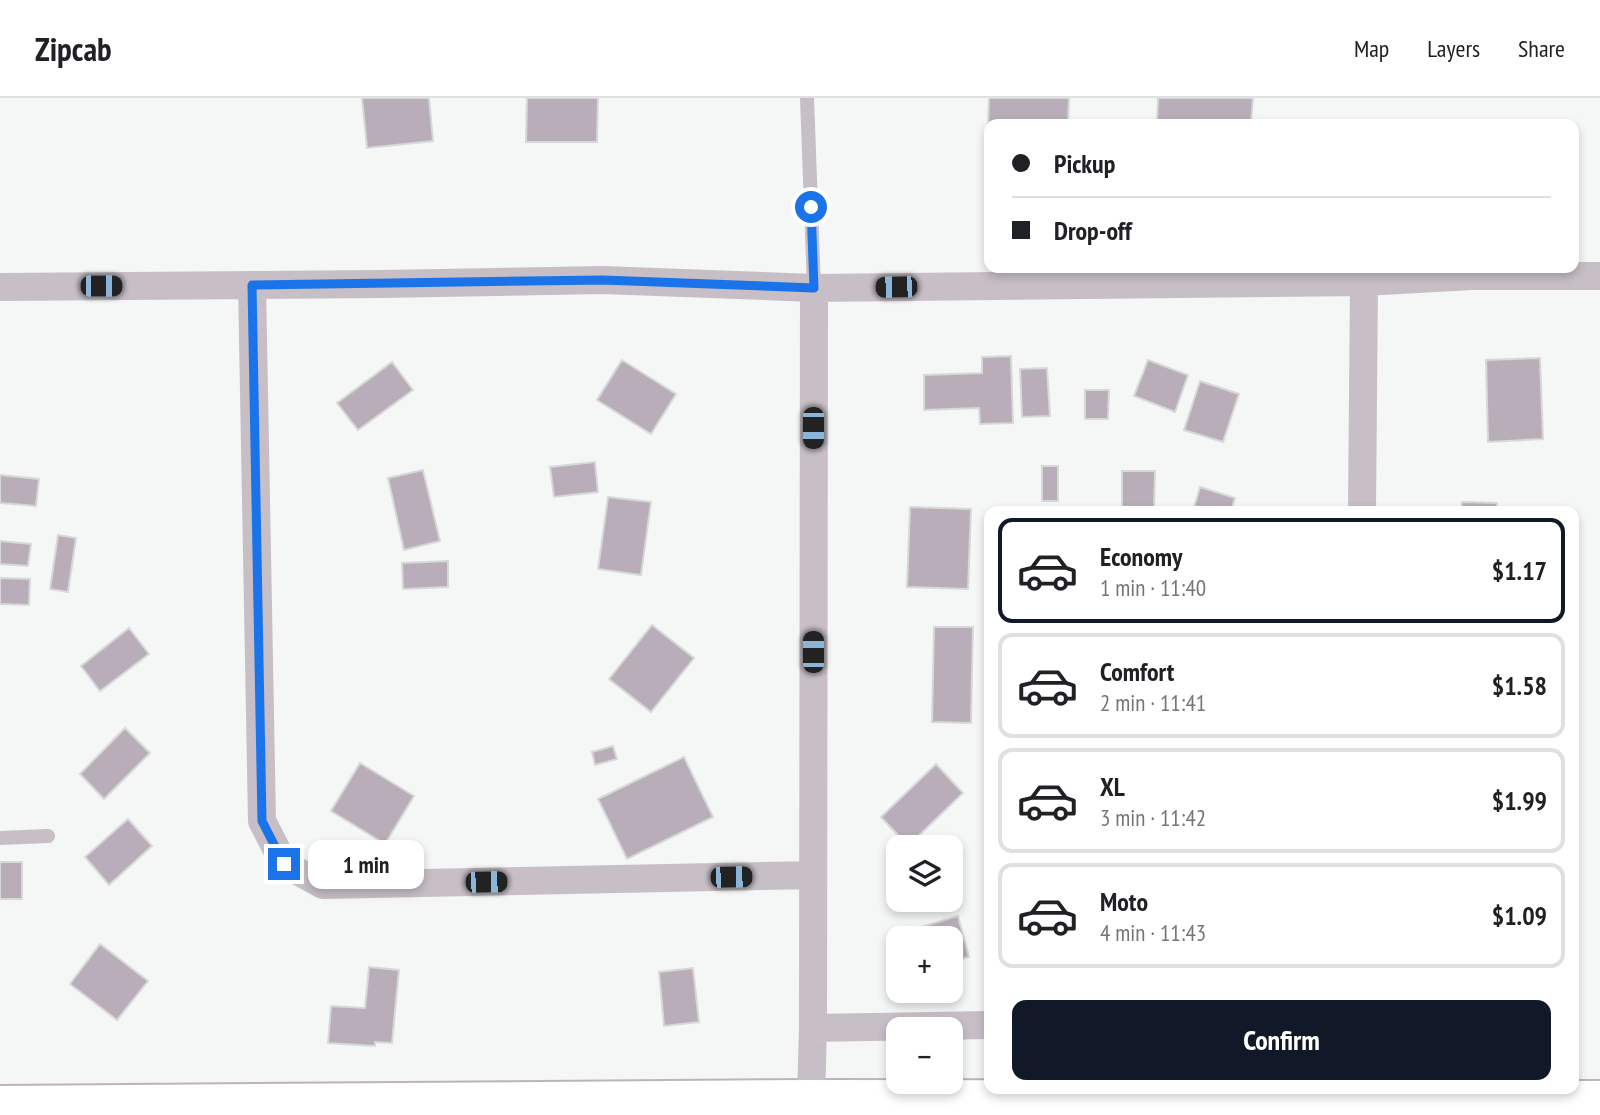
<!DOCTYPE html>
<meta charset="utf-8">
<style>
:root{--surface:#fff;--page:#f6f6f6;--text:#202124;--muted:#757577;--line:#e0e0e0;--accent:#111827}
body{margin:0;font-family:"PT Sans Narrow",sans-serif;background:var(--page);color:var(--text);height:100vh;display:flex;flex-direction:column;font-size:26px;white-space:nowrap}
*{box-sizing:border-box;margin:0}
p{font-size:23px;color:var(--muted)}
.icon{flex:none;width:38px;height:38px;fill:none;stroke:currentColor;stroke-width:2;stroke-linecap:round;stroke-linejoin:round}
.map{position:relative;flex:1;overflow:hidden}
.panel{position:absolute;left:984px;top:408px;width:595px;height:588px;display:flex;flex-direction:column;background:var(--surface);border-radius:14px;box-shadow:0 4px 10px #0003}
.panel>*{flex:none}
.guide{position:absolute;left:984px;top:21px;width:595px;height:154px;border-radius:14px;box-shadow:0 4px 10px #0003;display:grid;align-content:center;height:154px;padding:0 28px;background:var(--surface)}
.buttons{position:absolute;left:886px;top:737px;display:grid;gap:14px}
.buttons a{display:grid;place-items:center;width:77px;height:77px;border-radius:14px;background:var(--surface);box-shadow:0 4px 10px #0003;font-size:35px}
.end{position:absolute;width:32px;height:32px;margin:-16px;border:9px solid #1a73e8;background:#fff;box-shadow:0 0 0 4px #fff}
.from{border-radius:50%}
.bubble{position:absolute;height:49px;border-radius:14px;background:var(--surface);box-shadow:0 4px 10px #0003;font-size:23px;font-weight:800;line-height:49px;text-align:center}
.car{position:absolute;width:21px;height:42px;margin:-21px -10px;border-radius:9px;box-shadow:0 0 5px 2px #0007;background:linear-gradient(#222 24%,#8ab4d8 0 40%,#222 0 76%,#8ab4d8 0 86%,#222 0)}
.guide b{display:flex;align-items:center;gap:24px;height:66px;font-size:26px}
.guide b+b{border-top:2px solid var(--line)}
.guide i{width:18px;height:18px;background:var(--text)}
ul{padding:12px 0 0;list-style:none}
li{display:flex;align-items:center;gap:21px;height:105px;margin:0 14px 10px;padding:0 14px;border:4px solid var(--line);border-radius:14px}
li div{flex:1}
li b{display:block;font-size:26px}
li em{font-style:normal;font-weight:800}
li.on{border-color:var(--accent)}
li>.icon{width:63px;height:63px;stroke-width:1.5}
.action{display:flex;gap:14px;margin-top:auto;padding:14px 28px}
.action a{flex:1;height:80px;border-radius:14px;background:var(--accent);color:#fff;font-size:28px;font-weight:800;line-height:80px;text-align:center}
header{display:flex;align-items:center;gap:42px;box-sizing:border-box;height:98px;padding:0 35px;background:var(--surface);border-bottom:2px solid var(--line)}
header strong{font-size:33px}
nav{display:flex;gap:38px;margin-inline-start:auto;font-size:24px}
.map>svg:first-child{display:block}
</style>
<header>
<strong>Zipcab</strong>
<nav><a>Map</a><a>Layers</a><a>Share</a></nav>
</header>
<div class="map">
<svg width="1600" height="1017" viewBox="0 0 1600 1017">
<rect width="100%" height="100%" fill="#f4f7f6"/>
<!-- building -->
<path fill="#baadba" stroke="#d7d9d8" stroke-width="2" d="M362,0H429L433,43L367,50Z
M527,0H598L597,44H526Z
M989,0H1069L1068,26L988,27Z
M1158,0H1253L1251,26H1157Z
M1011,258L1013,325L980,326L979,310L924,312V277L982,275V259Z
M1540,260L1543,341L1488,344L1486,262Z
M622,262L676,296L651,336L597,302Z
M1148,262L1188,277L1175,314L1134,298Z
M392,264L413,292L358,332L337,305Z
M1047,270L1050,318L1022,319L1020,271Z
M1200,283L1239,296L1223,344L1184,332Z
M1085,292H1109L1108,321H1085Z
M595,364L598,394L554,399L550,369Z
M1042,368H1058V403H1042Z
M423,372L440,443L404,452L388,380Z
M1122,373H1155L1154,413H1122Z
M0,377L39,381L36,408L0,405Z
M1200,389L1235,400L1231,413H1193Z
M608,399L651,404L641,477L598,471Z
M1462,404L1497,405V413H1461Z
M910,409L971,411L968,491L907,489Z
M58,437L76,440L68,494L50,491Z
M0,443L31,446L28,468L0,466Z
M448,463V489L403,491L402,465Z
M0,480L30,481L29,507L0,506Z
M652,527L694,560L651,614L609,581Z
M934,529H973L971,625L932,624Z
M129,530L149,556L100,593L81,568Z
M125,630L150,655L104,701L80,676Z
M613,648L617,661L595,667L592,654Z
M684,659L713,719L627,761L598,701Z
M360,665L414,698L385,746L331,713Z
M936,666L963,695L908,748L881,719Z
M128,721L152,748L109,787L85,759Z
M0,764H22V801H0Z
M958,818L969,859L950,864V840H903L901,835Z
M100,846L148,883L117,922L70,886Z
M369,869L399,872L392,945L375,944V948L328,945L331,908L365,910Z
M693,870L699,924L664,928L659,874Z"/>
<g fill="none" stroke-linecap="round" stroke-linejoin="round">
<defs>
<path id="secondary" d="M0,1007L811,1001L1600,1002"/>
</defs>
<!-- secondary casing -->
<use href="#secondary" stroke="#bdb3bc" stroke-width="42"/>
<!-- lane -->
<path stroke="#c7bec6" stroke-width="14" d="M807,0L814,190
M0,740L48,738"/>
<!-- street -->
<path stroke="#c7bec6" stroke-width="28" d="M252,187L262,723L284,766L323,787L813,777
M0,189L381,186L603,182L814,190L1364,184L1472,178H1600
M1362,413L1364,184
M813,930L989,927
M811,1001L813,930L814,190"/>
<!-- secondary -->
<use href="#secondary" stroke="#fff" stroke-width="38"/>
</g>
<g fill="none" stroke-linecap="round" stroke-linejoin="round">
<!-- route -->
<path stroke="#1a73e8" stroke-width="9" d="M284,766L262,723L252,187L603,182L814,190L811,109"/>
</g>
</svg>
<div class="buttons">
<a><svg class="icon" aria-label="layers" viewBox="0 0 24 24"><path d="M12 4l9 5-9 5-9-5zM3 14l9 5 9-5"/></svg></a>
<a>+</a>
<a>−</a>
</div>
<i class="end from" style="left:811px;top:109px"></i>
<i class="end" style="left:284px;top:766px"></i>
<div class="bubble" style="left:308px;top:742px;width:116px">1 min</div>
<i class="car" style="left:101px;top:188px;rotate:90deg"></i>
<i class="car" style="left:896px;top:189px;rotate:269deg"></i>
<i class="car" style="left:813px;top:330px;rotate:180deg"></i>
<i class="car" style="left:813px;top:554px;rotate:0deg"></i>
<i class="car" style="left:731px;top:779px;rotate:89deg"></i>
<i class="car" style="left:486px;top:784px;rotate:89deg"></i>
<div class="guide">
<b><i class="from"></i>Pickup</b>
<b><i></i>Drop-off</b>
</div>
<section class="panel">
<ul>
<li class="on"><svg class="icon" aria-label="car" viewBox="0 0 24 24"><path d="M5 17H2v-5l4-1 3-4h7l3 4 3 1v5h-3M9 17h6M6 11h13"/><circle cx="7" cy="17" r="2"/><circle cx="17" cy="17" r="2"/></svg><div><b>Economy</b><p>1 min · 11:40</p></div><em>$1.17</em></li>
<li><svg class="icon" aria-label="car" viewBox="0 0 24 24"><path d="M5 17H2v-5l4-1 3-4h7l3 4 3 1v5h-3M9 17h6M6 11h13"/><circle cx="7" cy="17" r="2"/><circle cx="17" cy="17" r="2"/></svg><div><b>Comfort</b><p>2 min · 11:41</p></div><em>$1.58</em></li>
<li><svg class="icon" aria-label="car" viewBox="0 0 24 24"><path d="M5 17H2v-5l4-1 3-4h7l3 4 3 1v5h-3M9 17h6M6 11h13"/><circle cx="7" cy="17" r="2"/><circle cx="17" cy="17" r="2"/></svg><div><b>XL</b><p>3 min · 11:42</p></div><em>$1.99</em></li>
<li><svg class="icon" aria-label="car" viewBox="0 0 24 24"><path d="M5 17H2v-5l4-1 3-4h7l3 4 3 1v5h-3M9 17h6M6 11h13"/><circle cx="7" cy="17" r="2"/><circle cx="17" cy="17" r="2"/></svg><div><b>Moto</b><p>4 min · 11:43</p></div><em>$1.09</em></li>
</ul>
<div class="action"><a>Confirm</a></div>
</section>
</div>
